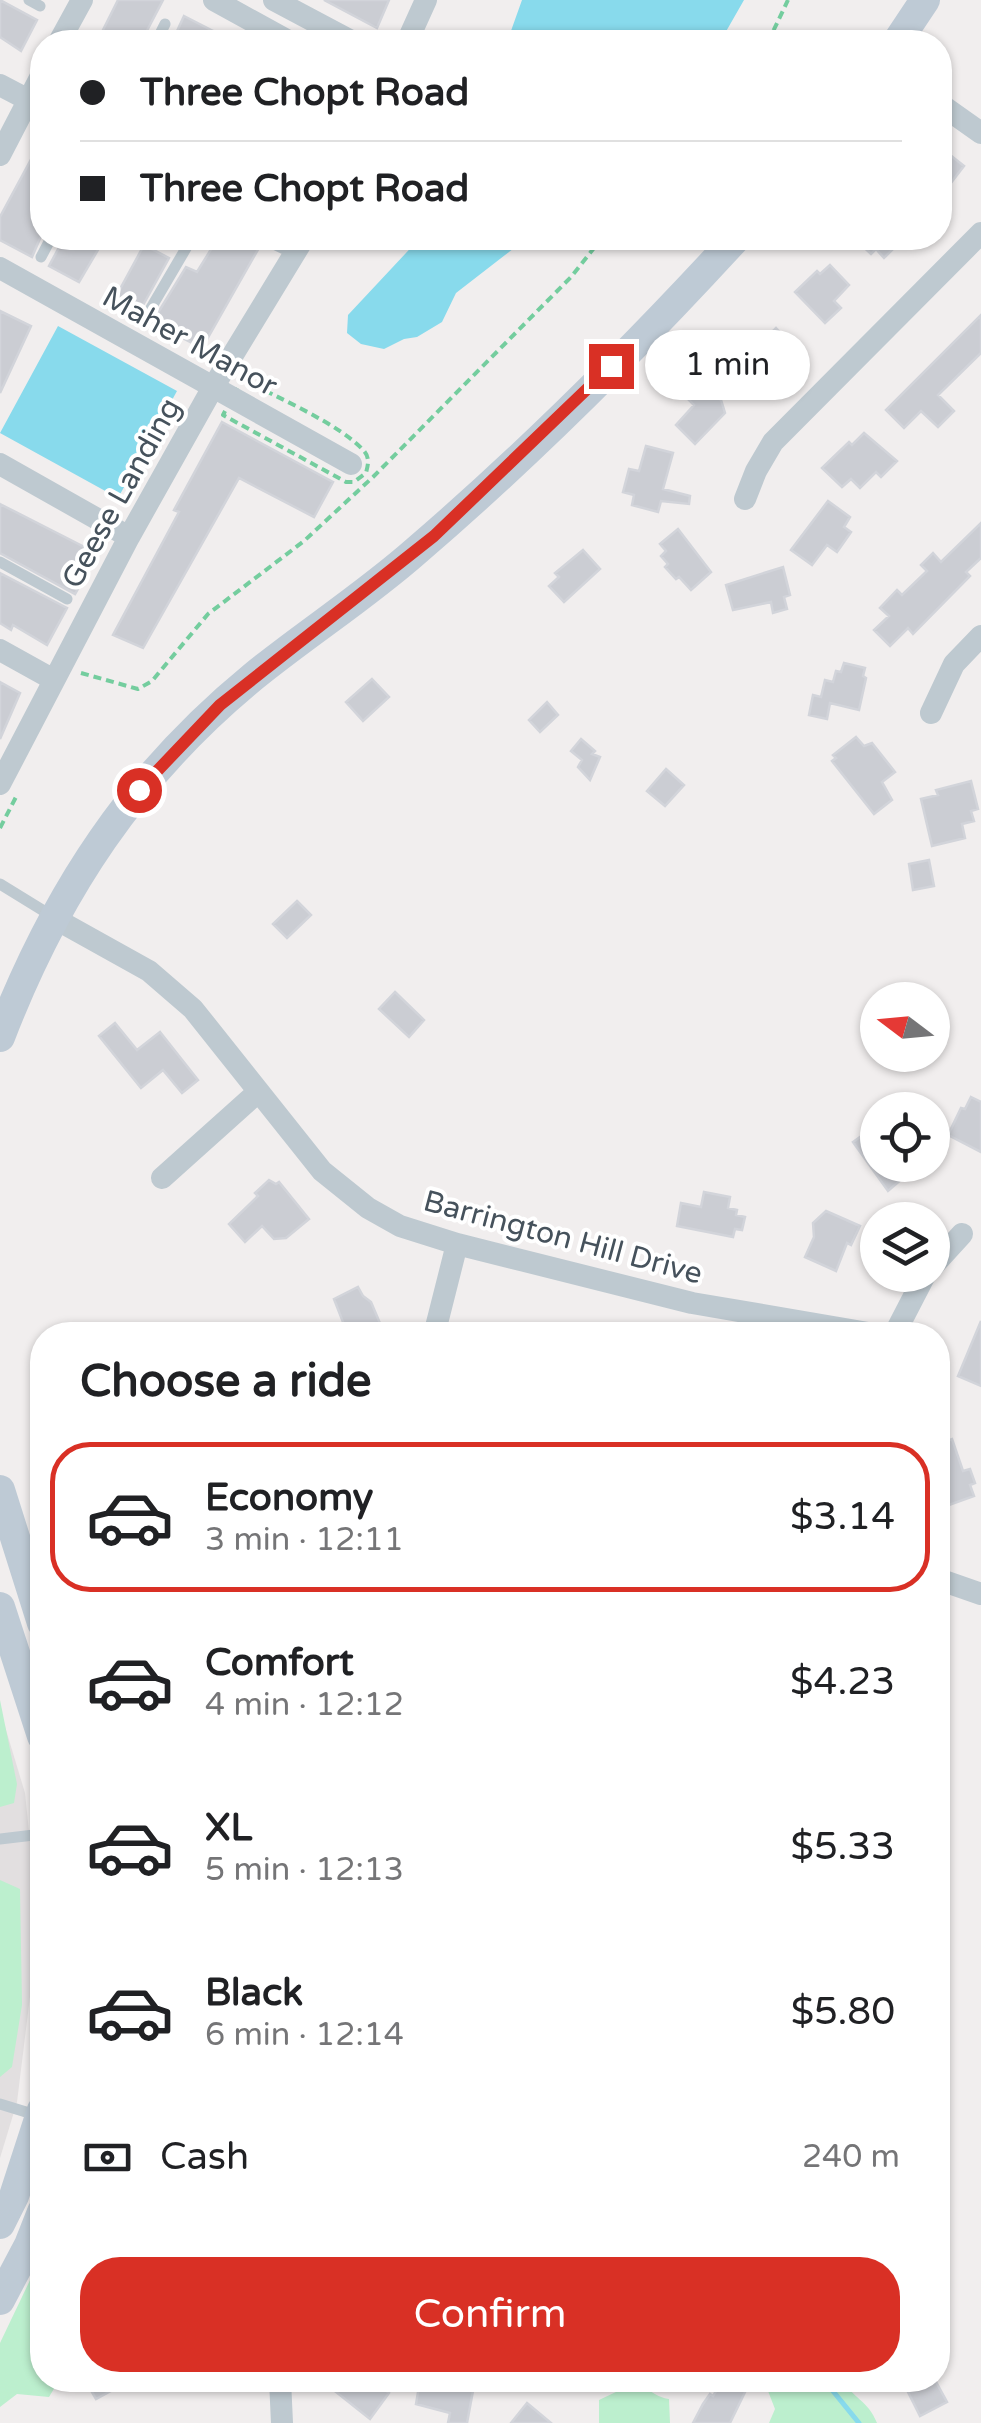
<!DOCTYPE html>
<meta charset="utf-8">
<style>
:root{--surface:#fff;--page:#f6f6f6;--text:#202124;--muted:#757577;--line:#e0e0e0;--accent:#d93025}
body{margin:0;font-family:"Varela Round",sans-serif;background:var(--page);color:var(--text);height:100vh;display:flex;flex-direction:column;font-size:38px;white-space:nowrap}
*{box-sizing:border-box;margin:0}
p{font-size:32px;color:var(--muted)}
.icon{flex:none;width:55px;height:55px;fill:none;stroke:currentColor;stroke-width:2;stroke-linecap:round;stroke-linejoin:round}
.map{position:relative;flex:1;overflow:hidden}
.sheet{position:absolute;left:30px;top:1322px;width:920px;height:1070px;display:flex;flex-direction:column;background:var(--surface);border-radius:40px;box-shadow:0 2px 8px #0004}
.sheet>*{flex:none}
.hud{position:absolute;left:30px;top:30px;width:922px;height:220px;border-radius:40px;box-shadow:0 2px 8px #0004;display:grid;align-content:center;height:220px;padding:0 50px;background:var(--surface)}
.needle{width:65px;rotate:286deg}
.buttons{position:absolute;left:860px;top:982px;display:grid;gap:20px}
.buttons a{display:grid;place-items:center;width:90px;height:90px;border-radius:50%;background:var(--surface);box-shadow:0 2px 8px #0004;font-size:50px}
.end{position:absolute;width:45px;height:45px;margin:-22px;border:12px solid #d93025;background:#fff;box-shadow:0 0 0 5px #fff}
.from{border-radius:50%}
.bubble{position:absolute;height:70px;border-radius:35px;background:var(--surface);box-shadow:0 2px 8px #0004;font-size:32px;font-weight:600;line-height:70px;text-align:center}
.hud b{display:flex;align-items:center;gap:35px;height:95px;font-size:38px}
.hud b+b{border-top:2px solid var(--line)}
.hud i{width:25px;height:25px;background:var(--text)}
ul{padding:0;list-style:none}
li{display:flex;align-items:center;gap:30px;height:150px;margin:0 20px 15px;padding:0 30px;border:5px solid transparent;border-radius:40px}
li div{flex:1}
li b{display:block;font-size:38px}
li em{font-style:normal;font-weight:600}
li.current{border-color:var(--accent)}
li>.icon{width:90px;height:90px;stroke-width:1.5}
h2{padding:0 50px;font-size:45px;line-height:120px}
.pay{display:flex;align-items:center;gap:25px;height:110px;padding:0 50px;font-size:38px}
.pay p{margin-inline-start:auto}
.button{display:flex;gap:20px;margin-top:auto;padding:20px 50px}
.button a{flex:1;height:115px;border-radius:40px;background:var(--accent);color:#fff;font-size:40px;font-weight:600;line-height:115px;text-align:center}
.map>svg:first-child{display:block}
</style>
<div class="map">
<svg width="981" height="2423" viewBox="0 0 981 2423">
<rect width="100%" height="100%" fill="#f1eeee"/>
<!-- education -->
<path fill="#e2dfe0" d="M0,1710L25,1793L37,1909L36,1948L17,2102L0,2158Z"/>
<!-- green -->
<path fill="#bcefce" d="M0,1700L17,1784L14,1803L0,1807Z
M0,1880L20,1889L22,2005L12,2067L0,2077Z
M42,2255V2380H53L55,2387L49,2397L17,2394L0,2407V2343Z
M621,2380C647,2380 646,2395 669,2399L670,2423H599V2400L618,2391Z
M758,2380H843C852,2398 868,2400 877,2423H769L775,2409L768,2391Z"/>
<!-- water -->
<path fill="#88daec" d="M522,0H744L720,42H507Z
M420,238H527L456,293L442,322L417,337L404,339L384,349L361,344L347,333L348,315Z
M58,326L177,391L118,498L0,433Z"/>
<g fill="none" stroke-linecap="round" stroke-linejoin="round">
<!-- stream -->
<path stroke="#88daec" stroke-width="5" d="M824,2380L859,2423"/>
</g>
<!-- building -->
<path fill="#cbcdd3" stroke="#d2d4da" stroke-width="2.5" d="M0,0L37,20L21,51L0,37Z
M118,0H163L141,42H97Z
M324,0H389L377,28Z
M184,16L215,32L209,42H172Z
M42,139V234L32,257L0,240V217Z
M940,147L964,166L940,197Z
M64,238H105L79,282L49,266Z
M218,238H243L260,246L202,348L113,302L144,245L169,258L142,307L146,316H156L186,267L197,272Z
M854,238H904L884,258L876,249L871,254Z
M830,265L849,285L834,301L841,308L825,323L795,292L817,271L820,274Z
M0,311L31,326L0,393Z
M981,315V353L938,395L954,411L938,427L921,411L904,428L886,410Z
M776,328L793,346L754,388L735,369Z
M689,369L721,400L725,413L695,444L676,425L694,405L674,385Z
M222,422L333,482L314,517L239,478L143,648L113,635L179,512L174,510Z
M864,433L897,461L881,477L876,472L860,488L851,479L842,487L822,468L849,442L852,445Z
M646,446L673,453L663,489L690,496L689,504L661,501L658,512L632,505L634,495L623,492L629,469L639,471Z
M828,501L850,517L844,527L851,532L837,552L827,545L812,565L791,550Z
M0,504L98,554L75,594L0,553Z
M981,523V558L966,572L970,576L913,634L908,628L890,646L874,630L889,616L880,608L897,590L902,595L927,571L921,565L933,553L941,562Z
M678,529L711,572L691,590L679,577L676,579L665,567L668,564L661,556L666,551L660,544Z
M583,550L600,569L564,602L549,586L559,577L555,573Z
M783,567L790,595L784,597L787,609L773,613L771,602L733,610L726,585Z
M0,573L67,608L47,645L13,625L11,630L0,623Z
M844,663L865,668L863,676L866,678L859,710L830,703L827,719L809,715L813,695L821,697L825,680L833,682L836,671L841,672Z
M372,679L389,697L363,721L346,702Z
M0,682L20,693L0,739Z
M547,702L558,715L540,732L529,720Z
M856,737L864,746L872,743L895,772L882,782L892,800L874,814L832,761L836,758L833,755Z
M581,739L595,751L592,754L600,757L590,780L578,767L582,760L571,751Z
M666,769L684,785L665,806L647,791Z
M971,781L978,809L971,811L974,821L962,824L965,838L932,846L921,799L938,795L936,790Z
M929,860L934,886L913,890L909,864Z
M297,901L311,915L287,938L273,924Z
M395,992L424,1020L409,1037L379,1009Z
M115,1023L137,1050L160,1032L198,1080L182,1093L163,1070L141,1088L99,1036Z
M971,1097L981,1102V1152L948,1135L961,1108L965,1109Z
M867,1132L878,1146V1165H894L903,1178L888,1191L853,1142Z
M269,1180L276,1184L279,1182L309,1219L286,1238L274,1239L262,1226L245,1242L229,1224L258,1196L255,1193Z
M704,1192L730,1197L728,1208L737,1210L736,1215L745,1217L742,1230L735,1229L733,1237L677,1226L681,1203L701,1207Z
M826,1211L860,1226L851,1245L847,1243L836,1271L805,1257L814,1237L813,1223Z
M358,1287L363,1296L371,1302L385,1335H348L334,1299Z
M981,1321V1386L958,1376Z
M952,1439L963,1471L970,1469L975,1483L970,1485L974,1496L938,1509V1444Z
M85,2380H131L96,2399Z
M321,2380H373L389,2393L370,2419Z
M420,2380H475L467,2423H448L450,2413L416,2404Z
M723,2380H734L747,2388L730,2423H693L703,2404L710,2394L713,2396Z
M902,2380H935L947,2402L920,2416Z
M527,2403L551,2423H511Z"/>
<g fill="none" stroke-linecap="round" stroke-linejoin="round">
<!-- path -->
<path stroke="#74cd9e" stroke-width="4" stroke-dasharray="8 5" stroke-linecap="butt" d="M768,42L788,0
M242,379C276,397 340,424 364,451C370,458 368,465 366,473L354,482H346L223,415Z
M81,673L138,689L152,681L208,614L304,541L373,477L571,277L602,238
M0,828L16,797"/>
<!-- lane -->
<path stroke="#bec9d0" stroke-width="11" d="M29,0L40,6
M156,42L165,24
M41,257L51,238
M151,308L192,238
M0,562L67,599
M0,884L52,916
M0,1839L42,1834
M0,2104L39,2116"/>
<!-- street -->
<path stroke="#bec9d0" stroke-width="22" d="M214,0L290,42
M274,0L353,42
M59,42L82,0
M407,42L426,0
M0,85L42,107
M940,104L981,133
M0,155L42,74
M274,238L297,249
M0,268L351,464
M0,464L129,537
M745,499L756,471L773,442L981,233
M0,650L54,680
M931,713L954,664L981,636
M0,784L129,537L212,389L304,238
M52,917L149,971L193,1009L322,1171L368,1208L400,1226L457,1244L692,1303L880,1335
M162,1178L258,1092
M932,1267L962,1234
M434,1335L457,1244
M894,1335L925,1275
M938,1579L981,1594
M280,2380L282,2423"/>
<!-- secondary -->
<path stroke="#becad5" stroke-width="30" d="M897,42L925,0
M0,1037C56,892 133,775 254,676C307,633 365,596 416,551C529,454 636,347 736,238
M0,1490L42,1623
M0,1607L42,1736
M0,2224L14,2196L42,2110
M0,2300L29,2245L42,2212"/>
</g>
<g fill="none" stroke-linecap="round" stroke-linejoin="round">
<!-- route -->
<path stroke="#d93025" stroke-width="12" d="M139,790L220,705L434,536L611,366"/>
</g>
<g text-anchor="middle" stroke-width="8" stroke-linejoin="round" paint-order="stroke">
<!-- street labels -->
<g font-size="30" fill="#46525c" stroke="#fff">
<text transform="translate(190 341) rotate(29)" y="10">Maher Manor</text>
<text transform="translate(121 493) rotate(-61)" y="10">Geese Landing</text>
<text transform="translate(563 1237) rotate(15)" y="10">Barrington Hill Drive</text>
</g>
</g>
</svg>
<div class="buttons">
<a><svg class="needle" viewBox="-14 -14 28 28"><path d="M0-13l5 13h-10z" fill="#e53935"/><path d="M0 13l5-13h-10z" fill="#757577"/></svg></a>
<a><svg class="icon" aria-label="locate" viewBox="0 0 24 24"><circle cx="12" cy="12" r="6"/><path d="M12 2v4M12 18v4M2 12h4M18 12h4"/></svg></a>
<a><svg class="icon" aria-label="layers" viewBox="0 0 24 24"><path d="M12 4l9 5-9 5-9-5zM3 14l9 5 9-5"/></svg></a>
</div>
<i class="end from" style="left:139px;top:790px"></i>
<i class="end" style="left:611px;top:366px"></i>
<div class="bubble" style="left:645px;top:330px;width:165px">1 min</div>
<div class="hud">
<b><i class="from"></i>Three Chopt Road</b>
<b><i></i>Three Chopt Road</b>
</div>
<section class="sheet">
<h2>Choose a ride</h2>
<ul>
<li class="current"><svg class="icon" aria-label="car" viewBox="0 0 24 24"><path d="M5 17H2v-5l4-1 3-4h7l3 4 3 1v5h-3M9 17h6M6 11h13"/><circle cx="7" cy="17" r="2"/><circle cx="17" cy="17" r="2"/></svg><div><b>Economy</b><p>3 min · 12:11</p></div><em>$3.14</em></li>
<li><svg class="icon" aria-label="car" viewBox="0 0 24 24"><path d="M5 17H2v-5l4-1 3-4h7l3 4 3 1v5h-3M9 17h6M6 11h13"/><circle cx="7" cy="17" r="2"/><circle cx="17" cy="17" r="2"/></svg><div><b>Comfort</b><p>4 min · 12:12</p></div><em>$4.23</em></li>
<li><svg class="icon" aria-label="car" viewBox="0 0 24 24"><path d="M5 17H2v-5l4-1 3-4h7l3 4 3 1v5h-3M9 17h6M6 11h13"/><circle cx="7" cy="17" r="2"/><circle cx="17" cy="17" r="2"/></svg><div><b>XL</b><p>5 min · 12:13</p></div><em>$5.33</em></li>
<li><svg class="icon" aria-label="car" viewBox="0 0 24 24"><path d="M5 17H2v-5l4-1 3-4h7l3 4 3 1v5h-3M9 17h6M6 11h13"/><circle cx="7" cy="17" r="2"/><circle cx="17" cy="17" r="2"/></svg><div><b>Black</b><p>6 min · 12:14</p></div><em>$5.80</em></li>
</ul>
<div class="pay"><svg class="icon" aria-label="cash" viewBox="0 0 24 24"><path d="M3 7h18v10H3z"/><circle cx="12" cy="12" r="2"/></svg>Cash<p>240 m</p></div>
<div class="button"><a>Confirm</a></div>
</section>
</div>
